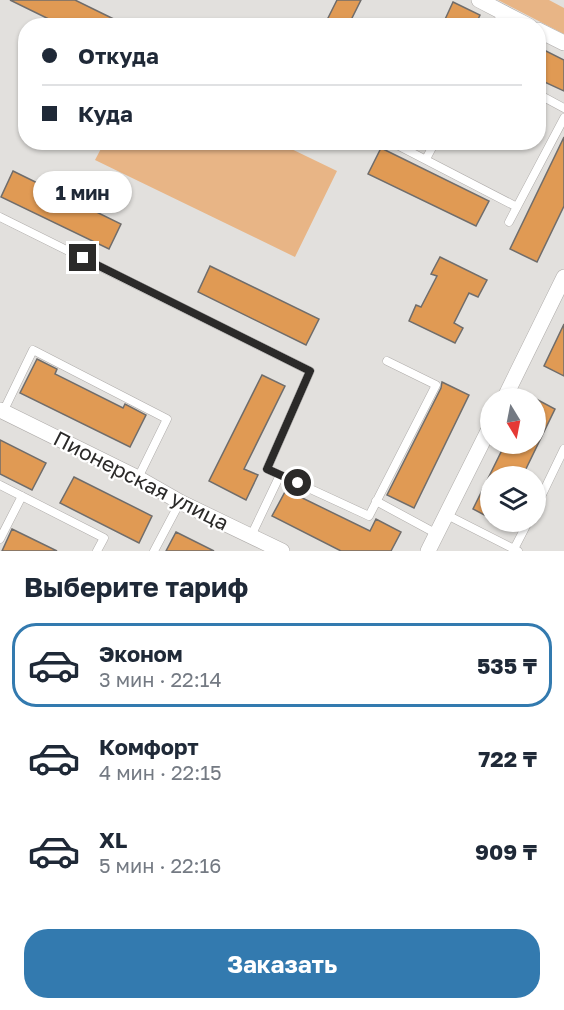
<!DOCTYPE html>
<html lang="ru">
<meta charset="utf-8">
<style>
:root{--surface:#fff;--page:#f2f2f3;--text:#1f2937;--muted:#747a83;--line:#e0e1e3;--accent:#337aaf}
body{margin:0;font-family:"Golos Text",sans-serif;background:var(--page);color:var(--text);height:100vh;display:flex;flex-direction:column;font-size:22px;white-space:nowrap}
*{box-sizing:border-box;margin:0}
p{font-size:20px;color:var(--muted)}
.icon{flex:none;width:33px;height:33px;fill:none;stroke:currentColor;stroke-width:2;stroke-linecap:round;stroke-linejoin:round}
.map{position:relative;height:551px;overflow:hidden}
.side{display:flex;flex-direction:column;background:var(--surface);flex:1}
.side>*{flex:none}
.guide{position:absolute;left:18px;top:18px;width:528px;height:132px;border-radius:24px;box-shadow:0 2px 4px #0004;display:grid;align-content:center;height:132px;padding:0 24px;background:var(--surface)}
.needle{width:39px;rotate:170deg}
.fabs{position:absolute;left:480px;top:388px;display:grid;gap:12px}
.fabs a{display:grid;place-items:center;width:66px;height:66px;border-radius:50%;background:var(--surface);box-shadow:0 2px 4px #0004;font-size:30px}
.end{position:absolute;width:27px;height:27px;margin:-14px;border:8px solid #2b2a29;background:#fff;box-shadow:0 0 0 3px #fff}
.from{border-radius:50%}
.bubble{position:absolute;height:42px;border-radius:21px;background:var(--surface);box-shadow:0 2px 4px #0004;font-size:20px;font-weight:700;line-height:42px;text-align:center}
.guide b{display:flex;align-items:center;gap:21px;height:57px;font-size:22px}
.guide b+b{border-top:2px solid var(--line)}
.guide i{width:15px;height:15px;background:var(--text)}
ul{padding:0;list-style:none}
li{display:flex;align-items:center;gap:18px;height:84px;margin:0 12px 9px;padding:0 12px;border:3px solid transparent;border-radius:24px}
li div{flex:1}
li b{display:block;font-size:22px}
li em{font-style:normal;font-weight:700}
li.active{border-color:var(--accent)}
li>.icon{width:54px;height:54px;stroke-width:1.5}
h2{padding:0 24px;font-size:27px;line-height:72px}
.action{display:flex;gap:12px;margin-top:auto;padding:12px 24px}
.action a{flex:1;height:69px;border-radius:24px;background:var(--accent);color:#fff;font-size:24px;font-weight:700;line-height:69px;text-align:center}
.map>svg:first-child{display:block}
</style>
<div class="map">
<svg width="564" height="551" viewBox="0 0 564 551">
<rect width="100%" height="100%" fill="#e2e0dd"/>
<!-- green -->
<path fill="#e8b586" d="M498,0H549L564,8V34Z
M104,143H279L337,171L295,257L95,160Z"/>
<!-- building -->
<path fill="#e09a54" stroke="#706d6b" stroke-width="1.5" d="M10,0H75L128,26H63Z
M337,0H361L348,26H324Z
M453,2L480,15L475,26H442Z
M538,47L564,60V91L538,79Z
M564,137V206L537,262L510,249Z
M381,148L489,201L476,226L368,174Z
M13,171L121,224L109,249L1,197Z
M440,257L487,280L478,297L469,293L454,323L463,328L455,343L409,321L416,305L421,307L437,276L431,274Z
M210,266L319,319L306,345L198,292Z
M564,324V376L544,366Z
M37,359L57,369L55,374L123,408L125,404L146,415L130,447L20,393Z
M262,375L285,386L244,469L258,475L246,500L209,481Z
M442,382L469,395L414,508L387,495L441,388Z
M536,399L555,409L522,477H490V518L473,509L505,444H536Z
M0,440L46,463L32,490L0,474Z
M74,477L152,516L139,543L60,503Z
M286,490L370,531L376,519L401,532L391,551H341L272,516Z
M12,529L57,551H2Z
M176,532L214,551H166Z"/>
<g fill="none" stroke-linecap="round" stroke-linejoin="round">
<defs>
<path id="lane" d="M496,26L502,12
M538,94L564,108
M399,146L517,207
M426,159L435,142
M0,217L310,371L267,469L369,516L436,385L387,361
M509,222L564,118
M3,412L33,350L167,419L138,478
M0,485L104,538L97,551
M376,501L437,534
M536,507L564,449
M447,515L518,551
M251,536L280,475
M0,539L22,496
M514,549L528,522
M154,551L180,502"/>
<path id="street" d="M479,0L529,26
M538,30L564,43
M504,399L564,277
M0,410L138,478L180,502L282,551
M428,551L490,427"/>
</defs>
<!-- lane casing -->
<use href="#lane" stroke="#afacaa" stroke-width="9"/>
<!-- street casing -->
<use href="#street" stroke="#afacaa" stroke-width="16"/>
<!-- lane -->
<use href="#lane" stroke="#fff" stroke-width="8"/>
<!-- street -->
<use href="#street" stroke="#fff" stroke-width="15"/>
</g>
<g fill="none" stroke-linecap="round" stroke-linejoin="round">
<!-- route -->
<path stroke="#2b2a29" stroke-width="8" d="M83,258L310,371L267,469L298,483"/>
</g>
<g text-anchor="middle" stroke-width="4.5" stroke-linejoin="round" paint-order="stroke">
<!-- street labels -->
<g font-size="21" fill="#2b2a29" stroke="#fff">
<text transform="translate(141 481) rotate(27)" y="7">Пионерская улица</text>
</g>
</g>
</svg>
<div class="fabs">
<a><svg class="needle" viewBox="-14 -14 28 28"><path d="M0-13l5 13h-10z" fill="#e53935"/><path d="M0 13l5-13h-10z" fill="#747a83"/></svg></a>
<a><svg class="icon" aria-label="layers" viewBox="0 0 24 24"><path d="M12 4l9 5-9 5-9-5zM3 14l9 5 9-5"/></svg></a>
</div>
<i class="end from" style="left:298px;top:483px"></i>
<i class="end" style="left:83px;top:258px"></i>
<div class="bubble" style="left:33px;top:171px;width:99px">1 мин</div>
<div class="guide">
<b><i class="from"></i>Откуда</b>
<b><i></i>Куда</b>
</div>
</div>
<section class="side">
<h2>Выберите тариф</h2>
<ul>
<li class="active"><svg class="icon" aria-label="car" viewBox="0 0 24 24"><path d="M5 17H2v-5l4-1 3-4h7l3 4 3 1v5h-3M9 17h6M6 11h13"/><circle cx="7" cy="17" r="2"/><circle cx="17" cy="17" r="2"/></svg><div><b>Эконом</b><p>3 мин · 22:14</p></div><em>535 ₸</em></li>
<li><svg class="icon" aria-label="car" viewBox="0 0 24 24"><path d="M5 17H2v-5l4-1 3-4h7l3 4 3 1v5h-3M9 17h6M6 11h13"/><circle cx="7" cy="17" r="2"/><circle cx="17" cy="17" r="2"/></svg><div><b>Комфорт</b><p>4 мин · 22:15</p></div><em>722 ₸</em></li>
<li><svg class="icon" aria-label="car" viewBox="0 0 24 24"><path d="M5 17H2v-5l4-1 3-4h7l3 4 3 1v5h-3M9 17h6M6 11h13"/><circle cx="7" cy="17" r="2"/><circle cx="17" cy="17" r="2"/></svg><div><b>XL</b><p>5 мин · 22:16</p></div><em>909 ₸</em></li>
</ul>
<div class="action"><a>Заказать</a></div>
</section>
